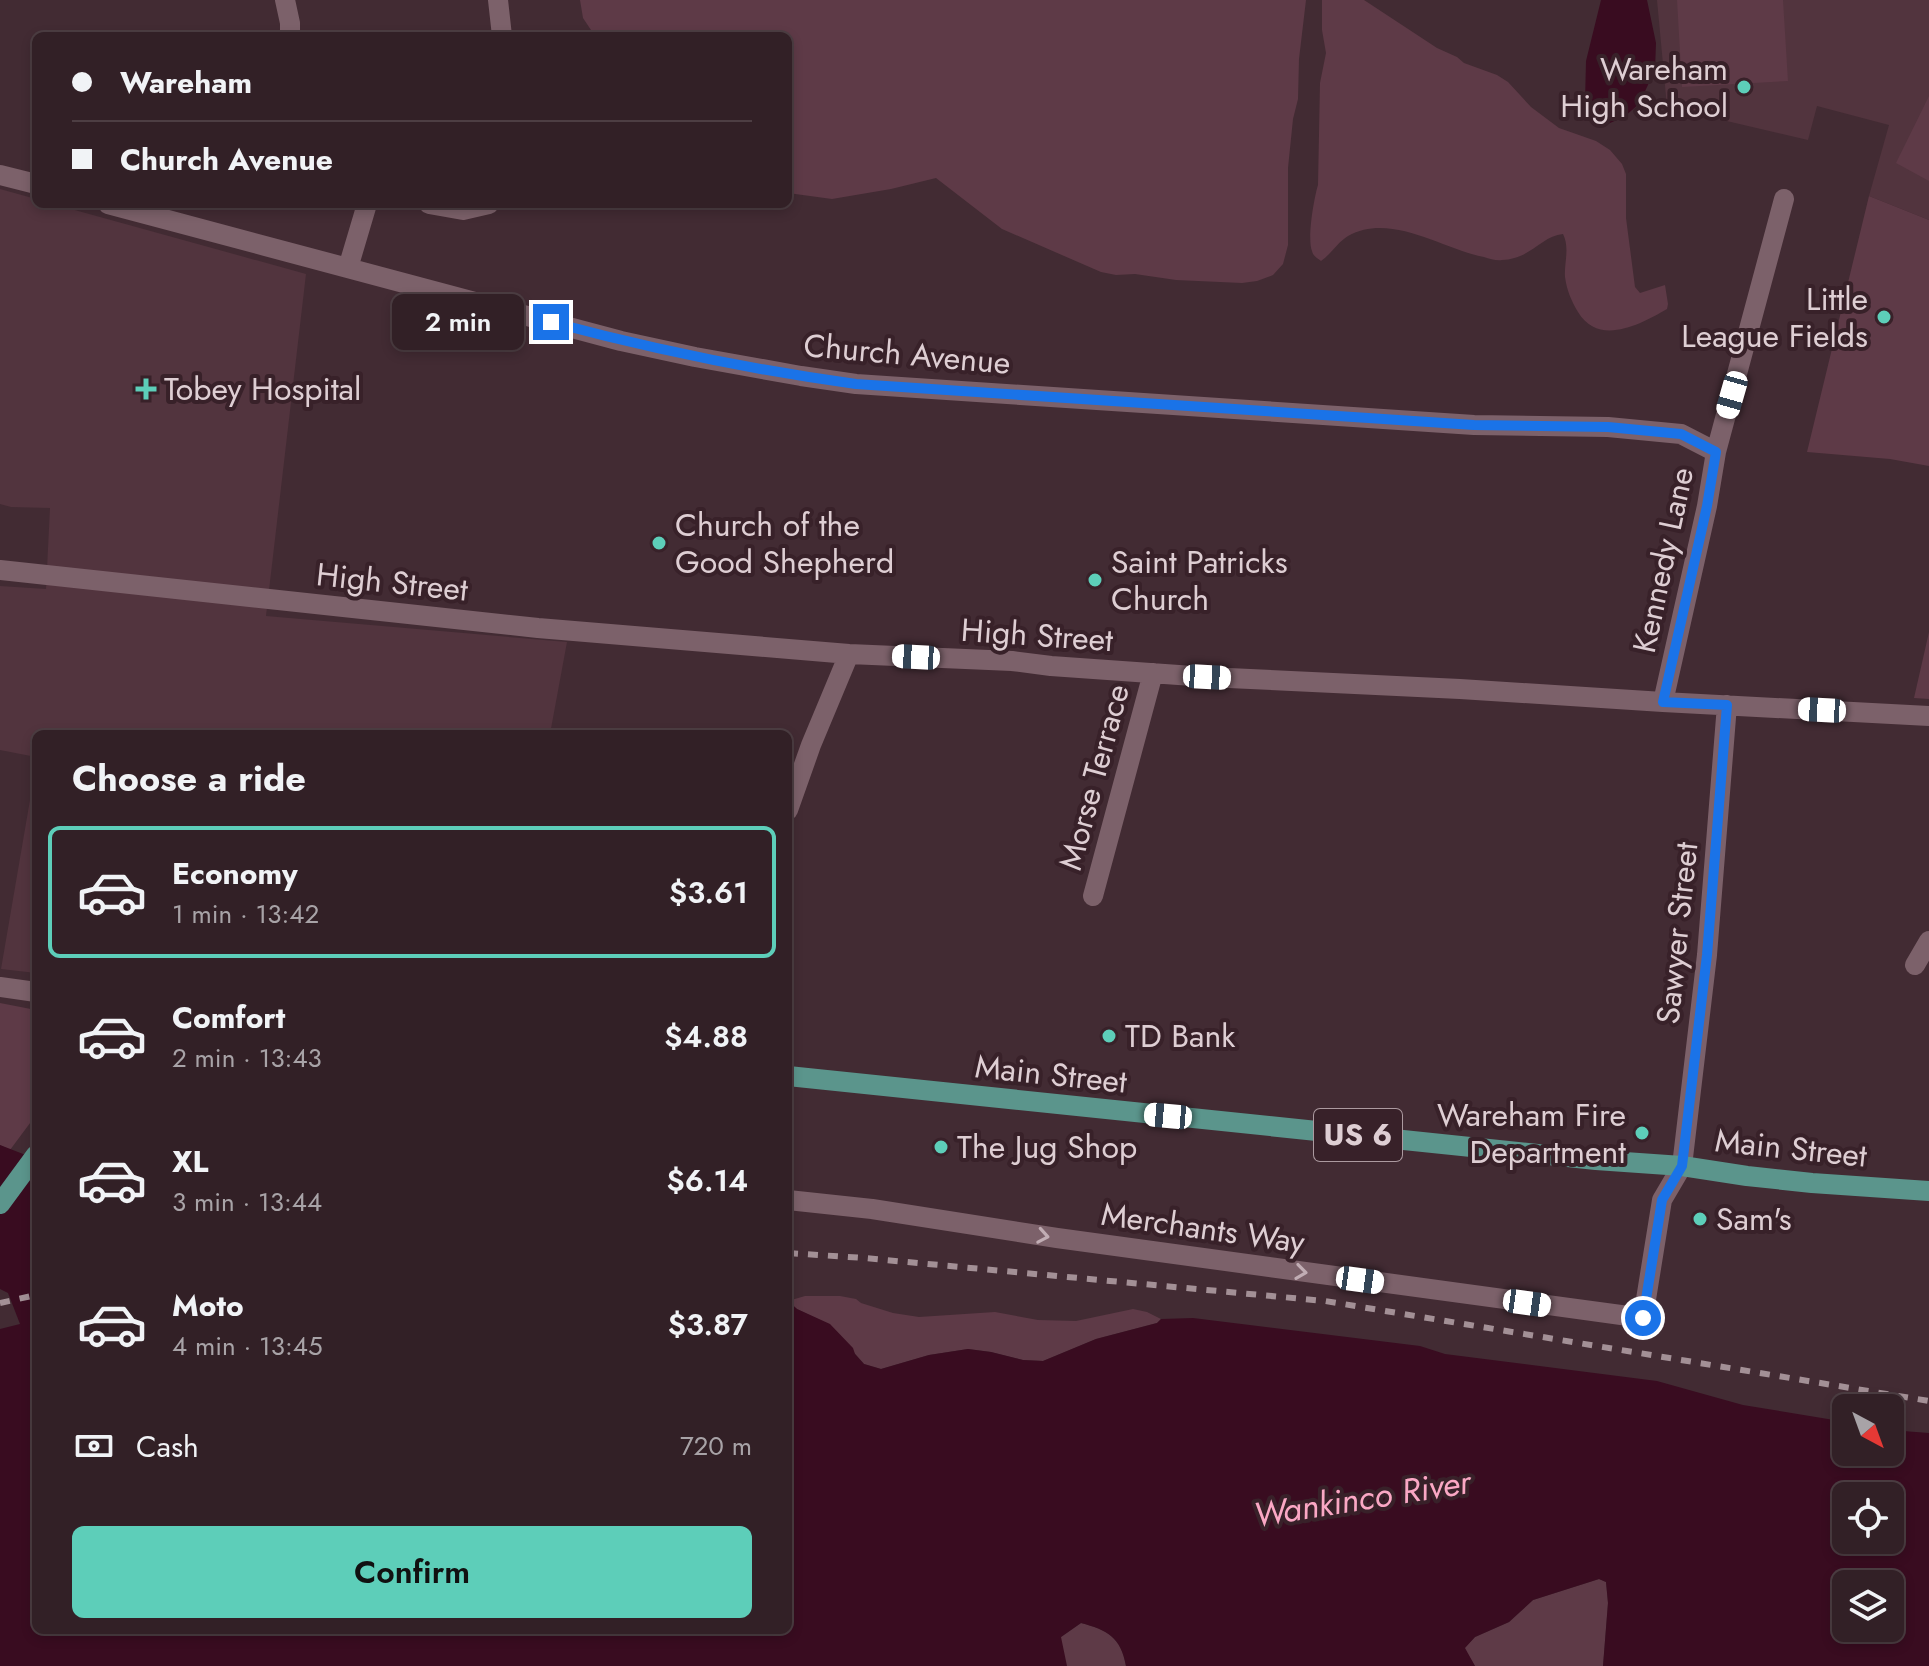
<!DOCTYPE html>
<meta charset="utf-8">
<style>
:root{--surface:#322026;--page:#3d2d32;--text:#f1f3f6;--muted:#a8a3a7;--line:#4d3e43;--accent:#5dceb9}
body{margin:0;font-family:Jost,sans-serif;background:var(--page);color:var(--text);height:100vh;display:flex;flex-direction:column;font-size:30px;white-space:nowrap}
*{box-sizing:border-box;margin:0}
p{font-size:26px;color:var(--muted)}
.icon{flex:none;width:44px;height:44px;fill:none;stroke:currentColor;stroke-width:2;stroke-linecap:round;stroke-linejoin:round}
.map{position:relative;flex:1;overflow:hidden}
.panel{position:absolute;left:32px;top:730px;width:760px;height:904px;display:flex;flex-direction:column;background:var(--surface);border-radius:12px;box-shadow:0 4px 12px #0003,0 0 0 2px var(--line)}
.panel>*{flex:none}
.banner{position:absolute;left:32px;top:32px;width:760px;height:176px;border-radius:12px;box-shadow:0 4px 12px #0003,0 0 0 2px var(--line);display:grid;align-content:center;height:176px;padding:0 40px;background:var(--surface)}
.needle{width:52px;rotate:139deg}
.fabs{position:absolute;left:1832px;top:1394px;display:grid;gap:16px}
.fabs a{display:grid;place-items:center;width:72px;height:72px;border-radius:12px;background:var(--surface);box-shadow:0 4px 12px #0003,0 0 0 2px var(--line);font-size:40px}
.end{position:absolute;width:36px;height:36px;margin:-18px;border:10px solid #1a73e8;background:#fff;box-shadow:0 0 0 4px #fff}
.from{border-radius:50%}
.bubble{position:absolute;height:56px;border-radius:12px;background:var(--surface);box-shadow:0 4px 12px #0003,0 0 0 2px var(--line);font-size:26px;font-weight:600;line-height:56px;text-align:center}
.car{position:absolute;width:24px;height:48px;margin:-24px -12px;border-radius:10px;box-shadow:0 0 6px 2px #0007;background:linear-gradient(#fff 24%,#345 0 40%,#fff 0 76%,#345 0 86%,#fff 0)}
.banner b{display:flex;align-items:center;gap:28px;height:76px;font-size:30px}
.banner b+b{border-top:2px solid var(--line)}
.banner i{width:20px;height:20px;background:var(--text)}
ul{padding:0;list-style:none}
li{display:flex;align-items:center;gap:24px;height:132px;margin:0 16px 12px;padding:0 24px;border:4px solid transparent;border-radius:12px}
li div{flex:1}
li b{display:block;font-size:30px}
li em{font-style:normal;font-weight:600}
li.on{border-color:var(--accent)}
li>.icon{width:72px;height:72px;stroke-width:1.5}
h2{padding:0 40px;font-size:36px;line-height:96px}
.pay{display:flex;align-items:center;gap:20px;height:88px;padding:0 40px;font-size:30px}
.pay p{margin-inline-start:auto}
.button{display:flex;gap:16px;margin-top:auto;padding:16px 40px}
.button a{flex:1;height:92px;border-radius:12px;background:var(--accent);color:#111;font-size:32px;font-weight:600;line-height:92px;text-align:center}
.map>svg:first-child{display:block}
</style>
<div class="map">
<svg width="1929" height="1666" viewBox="0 0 1929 1666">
<rect width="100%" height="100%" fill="#422b33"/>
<!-- built -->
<path fill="#52343e" d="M1657,0H1929V220L1869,196L1889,125L1817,106L1808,140L1667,107Z
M0,189L36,199V204H53L306,274L266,616L567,642L550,734H36V757L0,750V586L46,589L50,508L11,507L0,504Z
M36,765V973L1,969Z"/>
<!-- green -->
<path fill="#5e3a47" d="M580,0H1306L1299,59L1298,99L1293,119L1288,168V245L1283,264L1273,275L1257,281L1242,283L1176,280L1135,274L1116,275L1101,272L1002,229L936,178L891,189L832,199L788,193V36H595L583,18Z
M1322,0H1364L1437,48L1457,57L1464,63L1497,75L1508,82L1531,107L1559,128L1596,141L1610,150L1622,164L1626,174V218L1635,287L1640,293L1665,285L1668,304L1667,309C1641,324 1599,347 1578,312C1571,300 1567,291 1565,277C1564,263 1570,248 1563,234C1541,236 1531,259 1502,260C1497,261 1490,259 1484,257C1442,249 1391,212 1348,236C1338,242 1331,254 1321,261C1317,258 1313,256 1312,251C1307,239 1314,198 1318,185L1320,83L1326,53L1322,30Z
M1677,0H1783L1788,81L1682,87Z
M1929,96V181L1896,163Z
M1869,196L1929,220V466L1890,459L1807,452Z
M1929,632V699L1914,698Z
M0,1003L36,1010V1115L10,1150L0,1145Z
M805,1296H840L856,1299L861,1303L893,1313L919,1317L995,1312L1038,1320L1076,1321L1133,1309L1147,1312L1161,1319L1157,1323L1096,1339L1043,1361L1023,1360L991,1352L968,1349L929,1355L881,1369L864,1364L830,1325L797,1309L788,1301Z
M1599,1579L1606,1582L1608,1603L1603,1666H1475L1464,1648L1475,1637L1509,1622L1533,1600Z
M1081,1623C1107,1630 1121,1637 1126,1666H1034L1061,1637Z"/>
<!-- water -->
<path fill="#390c20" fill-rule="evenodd" d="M1601,0H1647L1656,43L1655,70L1639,104L1624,117L1603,126L1591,120L1589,108L1585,102L1586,61Z
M0,1145L36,1159V1630H788V1301L797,1309L830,1324L853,1348L855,1354L864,1364L881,1369L929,1355L968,1349L991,1352L1023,1360L1043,1361L1096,1339L1157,1323L1161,1319L1193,1318L1420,1346L1445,1354L1657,1381L1743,1405L1846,1422V1452H1890V1430L1929,1433V1666H1603L1608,1603L1606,1582L1599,1579L1533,1600L1509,1622L1475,1637L1465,1648L1475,1666H1126C1121,1637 1107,1630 1081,1623L1061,1637L1067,1666H0ZM1846,1496H1890V1540H1846ZM1846,1584H1890V1628H1846Z"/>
<!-- pier -->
<path fill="#422b33" d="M0,1289L8,1293L20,1324L0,1329Z"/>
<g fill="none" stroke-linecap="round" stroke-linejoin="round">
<!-- minor -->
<path stroke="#7c616a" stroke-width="20" d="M285,0L290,23V36
M498,0L502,36
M0,175L36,184
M108,204L621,341L695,357L801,376L856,384L1474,425L1608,427L1681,434L1716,452
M429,204L463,210L489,204
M348,268L367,204
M0,570L538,628L849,654L1012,661L1051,666L1207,677L1460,689L1663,702L1929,716
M1663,702L1707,506L1716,452L1784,199
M788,810L811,745L849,654
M1093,896L1153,673
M1915,965L1929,941
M788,1200L872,1209L1057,1238L1643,1318L1662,1200L1682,1166L1707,955L1727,705"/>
<!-- tertiary -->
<path stroke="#7c616a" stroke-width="20" d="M0,987L36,992"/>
<!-- primary -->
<path stroke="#5b958c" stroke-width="20" d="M788,1076L1596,1160L1682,1166L1747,1176L1812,1183L1929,1191
M0,1204L36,1155"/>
<!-- rail -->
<path stroke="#a39096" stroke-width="6" stroke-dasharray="10 10" stroke-linecap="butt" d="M788,1253L864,1258L1325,1301L1929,1401
M0,1303L36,1295"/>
</g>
<!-- one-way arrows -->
<defs><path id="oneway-chevron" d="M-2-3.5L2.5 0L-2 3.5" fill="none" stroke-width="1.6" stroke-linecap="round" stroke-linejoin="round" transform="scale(2)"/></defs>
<g stroke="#c1adb4">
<use href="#oneway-chevron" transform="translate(1043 1236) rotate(10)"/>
<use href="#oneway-chevron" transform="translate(1301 1272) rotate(8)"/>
</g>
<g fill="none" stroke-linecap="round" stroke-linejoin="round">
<!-- route -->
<path stroke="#1a73e8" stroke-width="10" d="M551,322C652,349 753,370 856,384L1474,425L1608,427L1681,434L1716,452L1707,506L1663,702L1727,705L1707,955L1682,1166L1662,1200L1643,1318"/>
</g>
<!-- markers -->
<g fill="#5dceb9" stroke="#382129" stroke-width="3">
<circle cx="1744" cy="87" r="8"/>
<circle cx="1884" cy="317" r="8"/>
<path d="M142 377h8v8h8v8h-8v8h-8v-8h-8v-8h8z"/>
<circle cx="659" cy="543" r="8"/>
<circle cx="1095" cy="580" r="8"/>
<circle cx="1109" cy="1036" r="8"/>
<circle cx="1642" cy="1133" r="8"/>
<circle cx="941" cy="1147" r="8"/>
<circle cx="1700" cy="1219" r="8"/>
</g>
<g text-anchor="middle" stroke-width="8" stroke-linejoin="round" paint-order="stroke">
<!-- shield labels -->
<rect fill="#382129" stroke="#ac9aa0" stroke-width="2" x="1314" y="1109" width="88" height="52" rx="6"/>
<g font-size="30" font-weight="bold" fill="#deced3">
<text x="1358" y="1145">US 6</text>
</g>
<!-- poi labels -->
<g font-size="32" fill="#deced3" stroke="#382129" text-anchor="start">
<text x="1728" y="80" text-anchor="end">Wareham<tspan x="1728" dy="37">High School</tspan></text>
<text x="1868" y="310" text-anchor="end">Little<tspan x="1868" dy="37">League Fields</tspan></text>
<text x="164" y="400">Tobey Hospital</text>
<text x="675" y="536">Church of the<tspan x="675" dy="37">Good Shepherd</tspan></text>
<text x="1111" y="573">Saint Patricks<tspan x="1111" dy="37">Church</tspan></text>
<text x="1125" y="1047">TD Bank</text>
<text x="1626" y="1126" text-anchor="end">Wareham Fire<tspan x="1626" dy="37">Department</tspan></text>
<text x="957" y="1158">The Jug Shop</text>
<text x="1716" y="1230">Sam's</text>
</g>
<!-- street labels -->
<g font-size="32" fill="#deced3" stroke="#382129">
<text transform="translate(907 354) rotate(5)" y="11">Church Avenue</text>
<text transform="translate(1663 560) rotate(-78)" y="11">Kennedy Lane</text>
<text transform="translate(392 582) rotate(6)" y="11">High Street</text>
<text transform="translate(1037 635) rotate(4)" y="11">High Street</text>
<text transform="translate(1094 777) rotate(-75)" y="11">Morse Terrace</text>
<text transform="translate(1677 933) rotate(-84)" y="11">Sawyer Street</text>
<text transform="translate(1051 1074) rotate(6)" y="11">Main Street</text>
<text transform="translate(1791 1148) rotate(6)" y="11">Main Street</text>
<text transform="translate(1203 1228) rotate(8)" y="11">Merchants Way</text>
</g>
<!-- water labels -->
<g font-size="34" font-style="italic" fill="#faa7c4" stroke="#382129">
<text transform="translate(1362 1498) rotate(-9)" y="12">Wankinco River</text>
</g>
</g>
</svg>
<div class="fabs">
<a><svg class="needle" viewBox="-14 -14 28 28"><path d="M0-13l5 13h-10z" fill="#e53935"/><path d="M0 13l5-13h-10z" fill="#a8a3a7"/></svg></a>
<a><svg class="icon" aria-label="locate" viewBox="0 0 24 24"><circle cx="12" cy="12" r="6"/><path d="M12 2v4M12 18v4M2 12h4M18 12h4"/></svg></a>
<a><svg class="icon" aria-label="layers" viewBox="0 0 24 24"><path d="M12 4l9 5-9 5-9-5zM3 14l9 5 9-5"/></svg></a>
</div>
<i class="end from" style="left:1643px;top:1318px"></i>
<i class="end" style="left:551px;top:322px"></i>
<div class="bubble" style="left:392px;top:294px;width:132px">2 min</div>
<i class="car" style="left:1732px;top:395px;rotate:196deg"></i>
<i class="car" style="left:916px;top:657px;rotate:273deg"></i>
<i class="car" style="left:1207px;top:677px;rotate:93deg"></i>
<i class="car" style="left:1822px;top:710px;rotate:273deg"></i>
<i class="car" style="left:1168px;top:1116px;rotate:275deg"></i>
<i class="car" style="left:1360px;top:1280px;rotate:98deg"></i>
<i class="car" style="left:1527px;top:1303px;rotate:98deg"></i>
<div class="banner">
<b><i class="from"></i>Wareham</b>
<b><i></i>Church Avenue</b>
</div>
<section class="panel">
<h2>Choose a ride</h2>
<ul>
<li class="on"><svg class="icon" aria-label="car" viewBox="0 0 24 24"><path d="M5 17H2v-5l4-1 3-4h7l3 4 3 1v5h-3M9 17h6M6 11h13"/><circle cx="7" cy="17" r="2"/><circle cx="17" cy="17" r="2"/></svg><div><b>Economy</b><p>1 min · 13:42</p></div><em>$3.61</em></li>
<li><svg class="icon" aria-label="car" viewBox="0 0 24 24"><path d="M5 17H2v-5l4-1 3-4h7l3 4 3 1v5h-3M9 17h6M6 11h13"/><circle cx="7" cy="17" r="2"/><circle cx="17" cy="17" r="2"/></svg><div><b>Comfort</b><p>2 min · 13:43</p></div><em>$4.88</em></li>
<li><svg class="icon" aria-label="car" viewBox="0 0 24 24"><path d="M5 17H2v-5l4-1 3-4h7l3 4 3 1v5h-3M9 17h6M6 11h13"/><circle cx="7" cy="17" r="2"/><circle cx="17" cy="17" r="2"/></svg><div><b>XL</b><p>3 min · 13:44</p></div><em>$6.14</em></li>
<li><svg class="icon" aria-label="car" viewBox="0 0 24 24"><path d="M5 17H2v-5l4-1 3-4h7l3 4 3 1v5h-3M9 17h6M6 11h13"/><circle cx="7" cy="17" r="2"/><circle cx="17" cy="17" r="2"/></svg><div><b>Moto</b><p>4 min · 13:45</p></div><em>$3.87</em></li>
</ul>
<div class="pay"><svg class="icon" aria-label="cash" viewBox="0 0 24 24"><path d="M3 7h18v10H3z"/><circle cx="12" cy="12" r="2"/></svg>Cash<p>720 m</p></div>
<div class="button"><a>Confirm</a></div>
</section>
</div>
